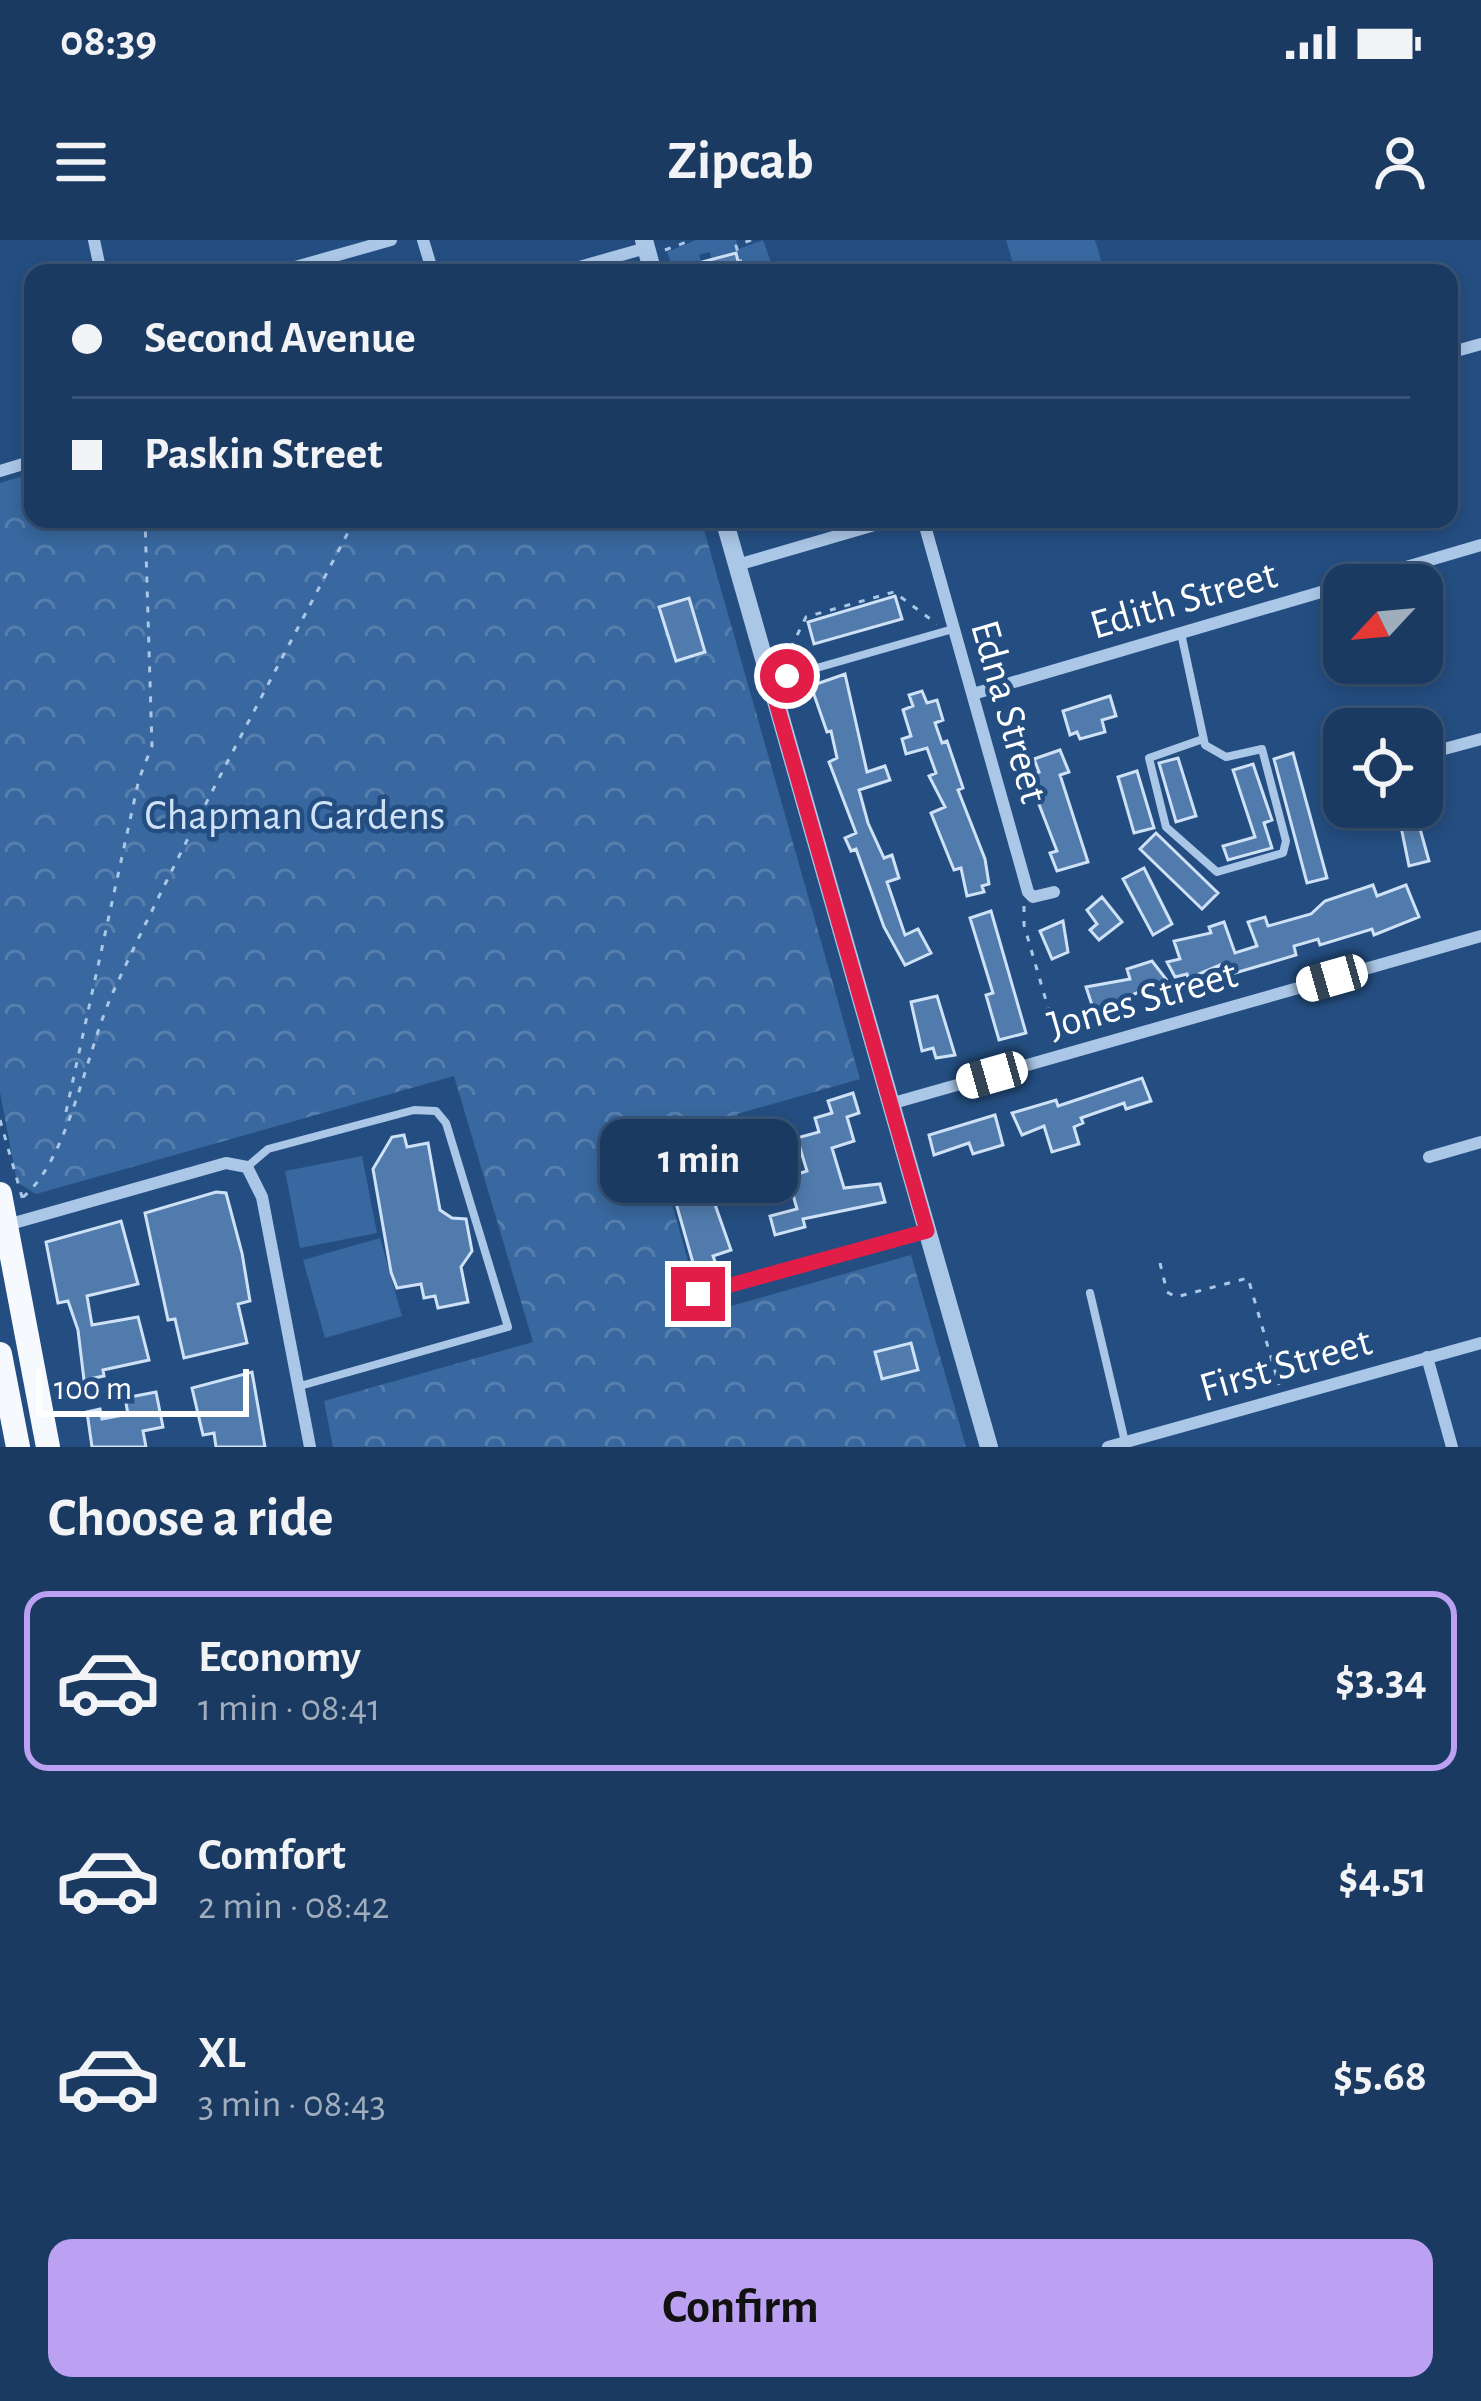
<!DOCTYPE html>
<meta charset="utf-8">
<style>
:root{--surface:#1b3a61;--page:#244167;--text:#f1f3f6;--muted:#a0adbd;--line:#395476;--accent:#bca0f2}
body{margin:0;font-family:"Alegreya Sans",sans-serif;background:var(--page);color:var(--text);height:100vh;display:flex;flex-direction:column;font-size:45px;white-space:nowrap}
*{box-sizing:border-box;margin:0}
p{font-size:39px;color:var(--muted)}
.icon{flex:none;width:66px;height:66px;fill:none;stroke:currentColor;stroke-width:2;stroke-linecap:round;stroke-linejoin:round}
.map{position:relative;height:1207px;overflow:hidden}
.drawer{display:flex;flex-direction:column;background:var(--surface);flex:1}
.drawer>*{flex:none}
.top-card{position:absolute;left:24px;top:24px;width:1434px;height:264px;border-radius:24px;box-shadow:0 6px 18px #0003,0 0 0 3px var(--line);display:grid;align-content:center;height:264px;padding:0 48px;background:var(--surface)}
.needle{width:78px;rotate:244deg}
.buttons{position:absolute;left:1323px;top:324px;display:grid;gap:24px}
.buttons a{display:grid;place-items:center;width:120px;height:120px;border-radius:24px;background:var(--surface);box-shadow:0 6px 18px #0003,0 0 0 3px var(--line);font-size:60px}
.scale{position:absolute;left:36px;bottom:30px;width:213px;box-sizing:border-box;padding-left:12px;border:6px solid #fff;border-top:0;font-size:33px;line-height:42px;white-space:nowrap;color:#fff;-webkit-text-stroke:9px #244e81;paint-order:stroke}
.end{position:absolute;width:54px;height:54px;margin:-27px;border:15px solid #e11d48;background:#fff;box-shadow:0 0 0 6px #fff}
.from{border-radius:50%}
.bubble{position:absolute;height:84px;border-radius:24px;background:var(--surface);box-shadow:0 6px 18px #0003,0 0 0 3px var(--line);font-size:39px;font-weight:600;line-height:84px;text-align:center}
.car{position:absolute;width:36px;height:72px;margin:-36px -18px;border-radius:15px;box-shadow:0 0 9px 3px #0007;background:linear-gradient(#fff 24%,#345 0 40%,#fff 0 76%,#345 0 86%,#fff 0)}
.top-card b{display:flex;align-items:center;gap:42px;height:114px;font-size:45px}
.top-card b+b{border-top:3px solid var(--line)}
.top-card i{width:30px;height:30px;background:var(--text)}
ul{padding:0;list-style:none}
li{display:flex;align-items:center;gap:36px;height:180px;margin:0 24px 18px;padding:0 24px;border:6px solid transparent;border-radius:24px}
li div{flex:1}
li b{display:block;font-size:45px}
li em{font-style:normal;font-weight:600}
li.current{border-color:var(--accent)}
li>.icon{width:108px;height:108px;stroke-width:1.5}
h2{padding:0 48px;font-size:54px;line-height:144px}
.action{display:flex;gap:24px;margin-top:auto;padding:24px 48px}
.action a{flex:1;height:138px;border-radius:24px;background:var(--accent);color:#111;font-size:48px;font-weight:600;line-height:138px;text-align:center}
.status{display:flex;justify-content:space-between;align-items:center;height:84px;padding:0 60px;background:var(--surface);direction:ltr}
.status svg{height:33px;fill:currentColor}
header{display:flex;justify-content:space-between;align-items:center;height:156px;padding:0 48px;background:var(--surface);font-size:54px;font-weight:600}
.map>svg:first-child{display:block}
</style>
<div class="status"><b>08:39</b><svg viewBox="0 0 49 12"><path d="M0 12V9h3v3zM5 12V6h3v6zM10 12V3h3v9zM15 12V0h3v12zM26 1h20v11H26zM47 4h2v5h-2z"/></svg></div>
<header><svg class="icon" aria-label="menu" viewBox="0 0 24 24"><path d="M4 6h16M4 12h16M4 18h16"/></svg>Zipcab<svg class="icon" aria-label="person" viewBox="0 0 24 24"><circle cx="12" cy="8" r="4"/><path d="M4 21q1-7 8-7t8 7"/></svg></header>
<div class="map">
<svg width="1481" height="1207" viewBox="0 0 1481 1207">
<defs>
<pattern id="park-crowns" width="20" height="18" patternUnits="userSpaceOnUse" patternTransform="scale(3)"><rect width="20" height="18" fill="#38689f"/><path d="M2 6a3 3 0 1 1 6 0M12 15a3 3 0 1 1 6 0" fill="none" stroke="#567fad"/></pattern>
</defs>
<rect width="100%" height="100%" fill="#244e81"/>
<!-- grass -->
<path fill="#38689f" d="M696,0H736L739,9L763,0L775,33H741L735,13L712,19L709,12L699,15L705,33H674L667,12Z
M1006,0H1095L1105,33H1016Z
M362,916L377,993L300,1008L285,931Z
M380,998L402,1076L325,1098L303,1020Z"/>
<!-- park -->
<path fill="url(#park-crowns)" d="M33,233V279H701L860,839L737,874L746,908L663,932L703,1074L911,1015L966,1207H333L324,1161L533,1102L454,836L36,954L17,942L0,852V243Z"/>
<!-- building -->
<path fill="#507bac" stroke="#cee1f6" stroke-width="3" d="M736,13L741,33H705L702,22Z
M895,356L902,379L814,404L808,382Z
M689,358L705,412L676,421L659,367Z
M845,434L867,532L885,526L890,540L859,550L868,583L884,618L892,615L899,638L887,642L905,695L918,689L931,713L905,725L884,687L856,609L851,611L845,598L856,593L829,522L837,518L831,491L827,492L811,446Z
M922,451L927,463L937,460L943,480L935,483L942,503L947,501L963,548L958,550L985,619L989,644L982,646L984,652L967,656L961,628L954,630L931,573L945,567L929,536L936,533L927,508L906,514L902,499L911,496L903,470L913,466L909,455Z
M1110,456L1116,476L1102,480L1105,492L1080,499L1077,492L1070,495L1063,471Z
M1060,510L1069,532L1060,535L1088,622L1057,631L1050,613L1057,611L1028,536L1039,532L1034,519Z
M1293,513L1327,638L1307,643L1274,519Z
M1178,518L1196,576L1176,582L1159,523Z
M1253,524L1272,580L1264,583L1272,608L1228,620L1223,606L1255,597L1233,530Z
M1137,531L1154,588L1134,593L1118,537Z
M1397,567H1414L1429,621L1409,626Z
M1156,593L1218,653L1202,669L1140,609Z
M1144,628L1172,684L1153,695L1123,639Z
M1373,645L1377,656L1406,645L1419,677L1374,695L1372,689L1320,705L1318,699L1294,706L1296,715L1225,736L1220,725L1199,734L1201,742L1190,745L1187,734L1175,737L1167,722L1180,719L1174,701L1211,693L1209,687L1224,682L1235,713L1257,706L1248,682L1265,677L1268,686L1311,674L1325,661Z
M1102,657L1122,682L1099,700L1090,690L1097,684L1087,670Z
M991,671L1026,793L999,800L986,755L993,753L970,678Z
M1063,681L1068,712L1052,719L1040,691Z
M1152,721L1166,739L1161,741L1165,752L1149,758L1146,749L1094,771L1086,747L1130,739L1127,729Z
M937,756L955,815L936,818L933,808L922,811L911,762Z
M1142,838L1151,861L1126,869L1124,863L1081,878L1083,883L1074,887L1079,904L1052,912L1044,886L1022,895L1012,873L1056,860L1058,866Z
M853,853L859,873L847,877L854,901L832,908L844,948L880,944L885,962L803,979L805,987L775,995L770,976L797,969L788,937L807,931L797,898L819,892L815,878L832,873L828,861Z
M995,875L1003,905L973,914L969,903L934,915L929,895Z
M404,895L407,907L428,903L440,970L452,978L466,979L472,1011L461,1027L468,1062L438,1068L435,1056L424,1058L421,1044L397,1048L391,1032L373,929L392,897Z
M698,934L705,936L731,1010L713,1016L716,1024L695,1030L670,942Z
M216,952L226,953L242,1013L250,1061L238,1064L247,1103L184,1118L175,1079L168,1080L145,973Z
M121,981L138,1044L87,1056L92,1085L138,1077L149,1120L103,1130L104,1136L84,1140L78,1090L68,1061L58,1063L46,1002Z
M911,1103L918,1130L882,1139L875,1112Z
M252,1132L265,1207H216L214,1193L203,1195L192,1148Z
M156,1152L163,1187L143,1191L146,1207H92L87,1172L100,1169L102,1179L128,1174L125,1158Z"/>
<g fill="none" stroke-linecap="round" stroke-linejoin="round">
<!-- path -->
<path stroke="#abc7e7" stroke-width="3" stroke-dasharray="6 9" stroke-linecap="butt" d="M751,0L736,6L744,32L765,25
M665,10L692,0
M784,422L806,377L894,352L937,384
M1024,666V685L1058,802
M66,872L139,539L152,506L145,279
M0,880L24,964
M23,957C70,918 87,807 114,750C188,591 274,435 355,279
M1160,1023L1167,1052L1176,1057L1248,1038L1279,1145"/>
<!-- service -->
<path stroke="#abc7e7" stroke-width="8" d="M1181,393L1205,505L1226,517L1262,509L1286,601L1283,613L1217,632L1166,587L1149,518L1203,499
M771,441L953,389
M247,927L268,909L414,870L436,871L446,883L508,1087L300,1146
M1090,1053L1125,1202"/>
<!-- minor -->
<path stroke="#abc7e7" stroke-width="12" d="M94,0L101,33
M423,0L433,33
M274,33L391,0
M558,33L646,8
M1449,113L1481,104
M0,231L33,221
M923,279L1028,652L1033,657L1054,652
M737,325L895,279
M973,454L1481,305
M1422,515L1481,499
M890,864L1481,696
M1429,917L1481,902
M7,985L226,923L247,927L262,957L310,1207
M698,1054L927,991
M1427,1117L1452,1207
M1108,1207L1481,1103"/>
<!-- tertiary -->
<path stroke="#abc7e7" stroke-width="18" d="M644,0L653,33
M724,279L989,1207"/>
<!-- trunk -->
<path stroke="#f6f9fe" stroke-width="24" d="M0,954L48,1207
M0,1114L18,1207"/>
</g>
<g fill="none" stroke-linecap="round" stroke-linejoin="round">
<!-- route -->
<path stroke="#e11d48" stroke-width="15" d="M698,1054L927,991L770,441L787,436"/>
</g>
<g text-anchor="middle" stroke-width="9" stroke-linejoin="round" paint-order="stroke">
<!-- street labels -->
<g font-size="42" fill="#fff" stroke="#244e81">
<text transform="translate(1183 358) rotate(-16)" y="15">Edith Street</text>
<text transform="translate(1011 471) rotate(74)" y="15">Edna Street</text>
<text transform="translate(1142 758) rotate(-16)" y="15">Jones Street</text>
<text transform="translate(1285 1123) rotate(-16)" y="15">First Street</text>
</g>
<!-- park labels -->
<g font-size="42" fill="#cee1f6" stroke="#244e81">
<text x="295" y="589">Chapman Gardens</text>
</g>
</g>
</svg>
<div class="buttons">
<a><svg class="needle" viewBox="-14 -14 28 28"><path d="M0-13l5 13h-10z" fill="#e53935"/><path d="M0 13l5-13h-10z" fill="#a0adbd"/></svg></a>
<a><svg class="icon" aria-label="locate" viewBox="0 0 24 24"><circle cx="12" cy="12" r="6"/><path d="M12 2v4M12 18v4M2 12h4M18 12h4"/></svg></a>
</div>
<div class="scale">100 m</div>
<i class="end from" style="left:787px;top:436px"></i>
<i class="end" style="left:698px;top:1054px"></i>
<div class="bubble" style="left:600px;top:879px;width:198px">1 min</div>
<i class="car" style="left:1332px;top:738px;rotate:254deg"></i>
<i class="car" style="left:992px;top:835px;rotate:254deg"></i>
<div class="top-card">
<b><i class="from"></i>Second Avenue</b>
<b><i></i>Paskin Street</b>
</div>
</div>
<section class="drawer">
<h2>Choose a ride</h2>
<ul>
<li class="current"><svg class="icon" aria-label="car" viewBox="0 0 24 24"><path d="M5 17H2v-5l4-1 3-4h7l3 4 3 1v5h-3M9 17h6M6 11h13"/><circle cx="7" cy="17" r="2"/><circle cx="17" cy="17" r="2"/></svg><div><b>Economy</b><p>1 min · 08:41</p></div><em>$3.34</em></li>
<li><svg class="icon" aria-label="car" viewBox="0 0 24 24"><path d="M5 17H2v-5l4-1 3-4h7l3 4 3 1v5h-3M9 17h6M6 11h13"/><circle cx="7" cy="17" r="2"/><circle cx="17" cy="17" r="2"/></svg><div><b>Comfort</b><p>2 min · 08:42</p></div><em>$4.51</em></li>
<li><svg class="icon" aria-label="car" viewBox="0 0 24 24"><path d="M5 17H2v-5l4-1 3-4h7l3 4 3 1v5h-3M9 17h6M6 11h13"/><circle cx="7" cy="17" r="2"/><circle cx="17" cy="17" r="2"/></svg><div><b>XL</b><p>3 min · 08:43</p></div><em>$5.68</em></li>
</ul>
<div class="action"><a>Confirm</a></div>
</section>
